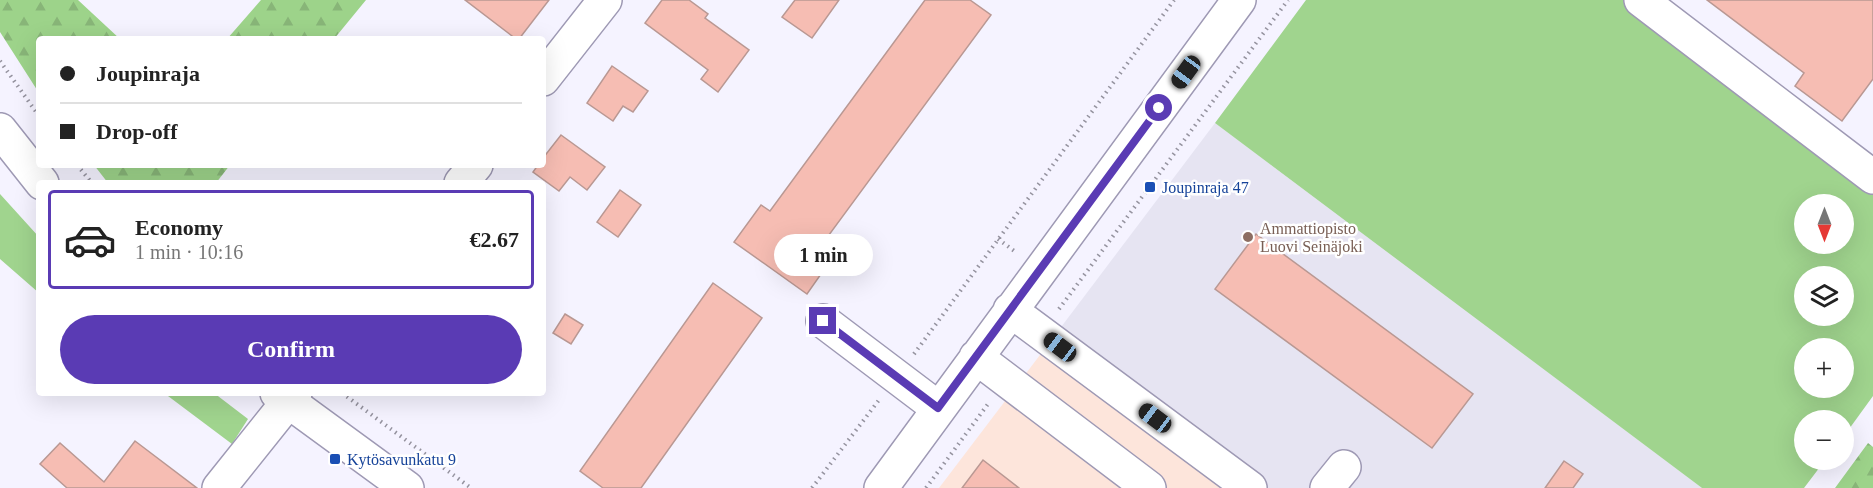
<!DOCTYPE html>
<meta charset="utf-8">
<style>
:root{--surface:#fff;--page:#f2f2f2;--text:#222;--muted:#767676;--line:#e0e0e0;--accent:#5a3bb4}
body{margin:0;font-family:Georgia,serif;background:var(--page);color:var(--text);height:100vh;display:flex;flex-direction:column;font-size:22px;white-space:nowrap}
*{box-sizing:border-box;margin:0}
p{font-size:20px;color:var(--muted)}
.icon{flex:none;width:33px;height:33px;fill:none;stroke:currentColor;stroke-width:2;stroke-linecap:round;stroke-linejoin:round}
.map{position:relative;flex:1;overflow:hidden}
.details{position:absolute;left:36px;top:180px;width:510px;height:216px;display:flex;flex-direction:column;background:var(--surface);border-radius:6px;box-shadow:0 6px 24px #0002}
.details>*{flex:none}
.guide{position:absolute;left:36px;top:36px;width:510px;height:132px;border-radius:6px;box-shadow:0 6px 24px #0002;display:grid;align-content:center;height:132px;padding:0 24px;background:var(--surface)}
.needle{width:39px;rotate:180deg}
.fabs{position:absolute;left:1794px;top:194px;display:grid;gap:12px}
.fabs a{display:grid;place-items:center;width:60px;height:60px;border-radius:50%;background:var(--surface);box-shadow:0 6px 24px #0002;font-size:30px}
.end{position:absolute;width:27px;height:27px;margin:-14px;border:8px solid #5a3bb4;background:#fff;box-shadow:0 0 0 3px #fff}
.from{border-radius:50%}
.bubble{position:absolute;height:42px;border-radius:21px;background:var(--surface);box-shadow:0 6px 24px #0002;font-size:20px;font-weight:800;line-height:42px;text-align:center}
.car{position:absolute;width:18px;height:36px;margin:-18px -9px;border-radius:8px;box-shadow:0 0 4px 2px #0007;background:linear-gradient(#222 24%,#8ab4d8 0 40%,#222 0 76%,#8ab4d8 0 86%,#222 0)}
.guide b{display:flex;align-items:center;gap:21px;height:57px;font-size:22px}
.guide b+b{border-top:2px solid var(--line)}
.guide i{width:15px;height:15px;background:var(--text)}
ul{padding:10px 0 0;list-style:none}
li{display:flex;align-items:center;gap:18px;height:99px;margin:0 12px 9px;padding:0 12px;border:3px solid transparent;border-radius:6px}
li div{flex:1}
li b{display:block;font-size:22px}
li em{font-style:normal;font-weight:800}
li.current{border-color:var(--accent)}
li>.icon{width:54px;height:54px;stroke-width:1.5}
.primary-button{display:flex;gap:12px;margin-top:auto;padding:12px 24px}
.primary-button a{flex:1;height:69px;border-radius:36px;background:var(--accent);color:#fff;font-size:24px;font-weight:800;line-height:69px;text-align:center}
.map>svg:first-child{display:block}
</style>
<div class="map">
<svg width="1873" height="488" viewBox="0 0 1873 488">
<defs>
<pattern id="forest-firs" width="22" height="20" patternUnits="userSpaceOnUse" patternTransform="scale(1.5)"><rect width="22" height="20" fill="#9dd38a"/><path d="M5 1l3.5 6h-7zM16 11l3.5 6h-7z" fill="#88b578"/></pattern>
</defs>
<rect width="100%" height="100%" fill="#f5f3ff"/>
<!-- commercial -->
<path fill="#fde5db" d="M1043,351L1230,488H939Z"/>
<!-- built -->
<path fill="#e6e4f2" d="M1215,123L1702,488H1230L1043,351Z"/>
<!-- green -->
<path fill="#a0d48e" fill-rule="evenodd" d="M1306,0H1627L1873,183V396L1844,436V420H1804V459H1826L1804,488H1702L1215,123ZM1804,204H1844V243H1804ZM1804,276H1844V315H1804ZM1804,348H1844V387H1804Z
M0,194L39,237V293L0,259Z
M164,393H214L248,419L232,444Z"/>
<!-- forest -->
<path fill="url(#forest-firs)" d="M0,0H78L120,39H39V93L0,32Z
M261,0H366L334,39H227Z
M94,165H230L216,183H108Z
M1868,443L1873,447V488H1835Z"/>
<!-- building -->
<path fill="#f6bdb3" stroke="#b99893" stroke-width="1.5" d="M465,0H549L519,39H516Z
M662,0H689L708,14L705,18L749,50L718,92L701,79L708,70L645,23Z
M795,0H839L812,38L782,17Z
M925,0H970L991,15L820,247L833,257L807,294L734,242L761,205L770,211Z
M1707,0H1873V79L1842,121L1795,86L1804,73Z
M612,66L648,91L633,112L623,106L613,121L587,103Z
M561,135L605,167L587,190L570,177L559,191L533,172L538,165H543V158Z
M620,190L641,205L618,237L597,222Z
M1256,234L1473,394L1432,448L1215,289Z
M713,283L762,318L641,488H603L580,471Z
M565,314L583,325L571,344L553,333Z
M135,441L197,488H67L40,464L60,443L104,482Z
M983,460L1019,488H962Z
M1564,461L1583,474L1573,488H1545Z"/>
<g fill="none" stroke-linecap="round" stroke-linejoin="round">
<defs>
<path id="minor" d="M1641,0L1873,177
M543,79L605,0
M0,130L42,183
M461,183L476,165
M1010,310L1250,488
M823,321L938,408
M976,357L1149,488
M277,393L407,488
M219,488L295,393
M881,488L1239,0
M1327,488L1344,467"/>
</defs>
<!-- minor casing -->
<use href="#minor" stroke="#9e99b4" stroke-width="36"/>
<!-- path -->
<path stroke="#95939f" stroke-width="4" stroke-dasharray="1.5 4.5" stroke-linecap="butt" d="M0,61L39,116
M77,165L92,183
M998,239L1017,253
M1059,309L1288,0
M914,354L1174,0
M342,393L471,488
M812,488L879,400
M926,488L988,404"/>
<!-- minor -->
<use href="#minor" stroke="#fff" stroke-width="33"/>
</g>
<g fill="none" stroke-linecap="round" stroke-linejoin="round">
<!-- route -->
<path stroke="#5a3bb4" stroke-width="8" d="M823,321L938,408L1159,108"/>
</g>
<!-- markers -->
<g fill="#1a4fb4" stroke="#fff" stroke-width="2">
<rect x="1144" y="181" width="12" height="12" rx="3"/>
<rect x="329" y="453" width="12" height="12" rx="3"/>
</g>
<circle fill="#8d6e63" stroke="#fff" stroke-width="2" cx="1248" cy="237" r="6"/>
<g text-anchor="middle" stroke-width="5" stroke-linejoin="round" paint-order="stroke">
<!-- transit labels -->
<g font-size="16" fill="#164399" stroke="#fff" text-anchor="start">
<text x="1162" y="193">Joupinraja 47</text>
<text x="347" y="465">Kytösavunkatu 9</text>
</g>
<!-- education labels -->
<g font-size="16" fill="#785e54" stroke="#fff" text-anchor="start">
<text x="1260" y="234">Ammattiopisto<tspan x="1260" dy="18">Luovi Seinäjoki</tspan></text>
</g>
</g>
</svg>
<div class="fabs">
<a><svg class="needle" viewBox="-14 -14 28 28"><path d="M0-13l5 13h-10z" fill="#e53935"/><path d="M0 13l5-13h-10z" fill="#767676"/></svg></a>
<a><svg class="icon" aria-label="layers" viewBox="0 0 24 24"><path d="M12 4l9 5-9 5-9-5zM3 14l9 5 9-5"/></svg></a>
<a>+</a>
<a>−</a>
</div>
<i class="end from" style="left:1159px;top:108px"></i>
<i class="end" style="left:823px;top:321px"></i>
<div class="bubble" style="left:774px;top:234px;width:99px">1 min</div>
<i class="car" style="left:1186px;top:72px;rotate:216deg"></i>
<i class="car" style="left:1060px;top:347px;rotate:307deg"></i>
<i class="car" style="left:1155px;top:418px;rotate:307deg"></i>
<div class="guide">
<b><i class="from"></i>Joupinraja</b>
<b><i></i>Drop-off</b>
</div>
<section class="details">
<ul>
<li class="current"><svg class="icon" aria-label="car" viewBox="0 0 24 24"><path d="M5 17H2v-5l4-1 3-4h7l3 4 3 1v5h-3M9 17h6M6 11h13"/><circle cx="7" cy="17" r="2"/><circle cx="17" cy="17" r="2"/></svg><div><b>Economy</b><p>1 min · 10:16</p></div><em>€2.67</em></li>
</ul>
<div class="primary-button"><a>Confirm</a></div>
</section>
</div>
